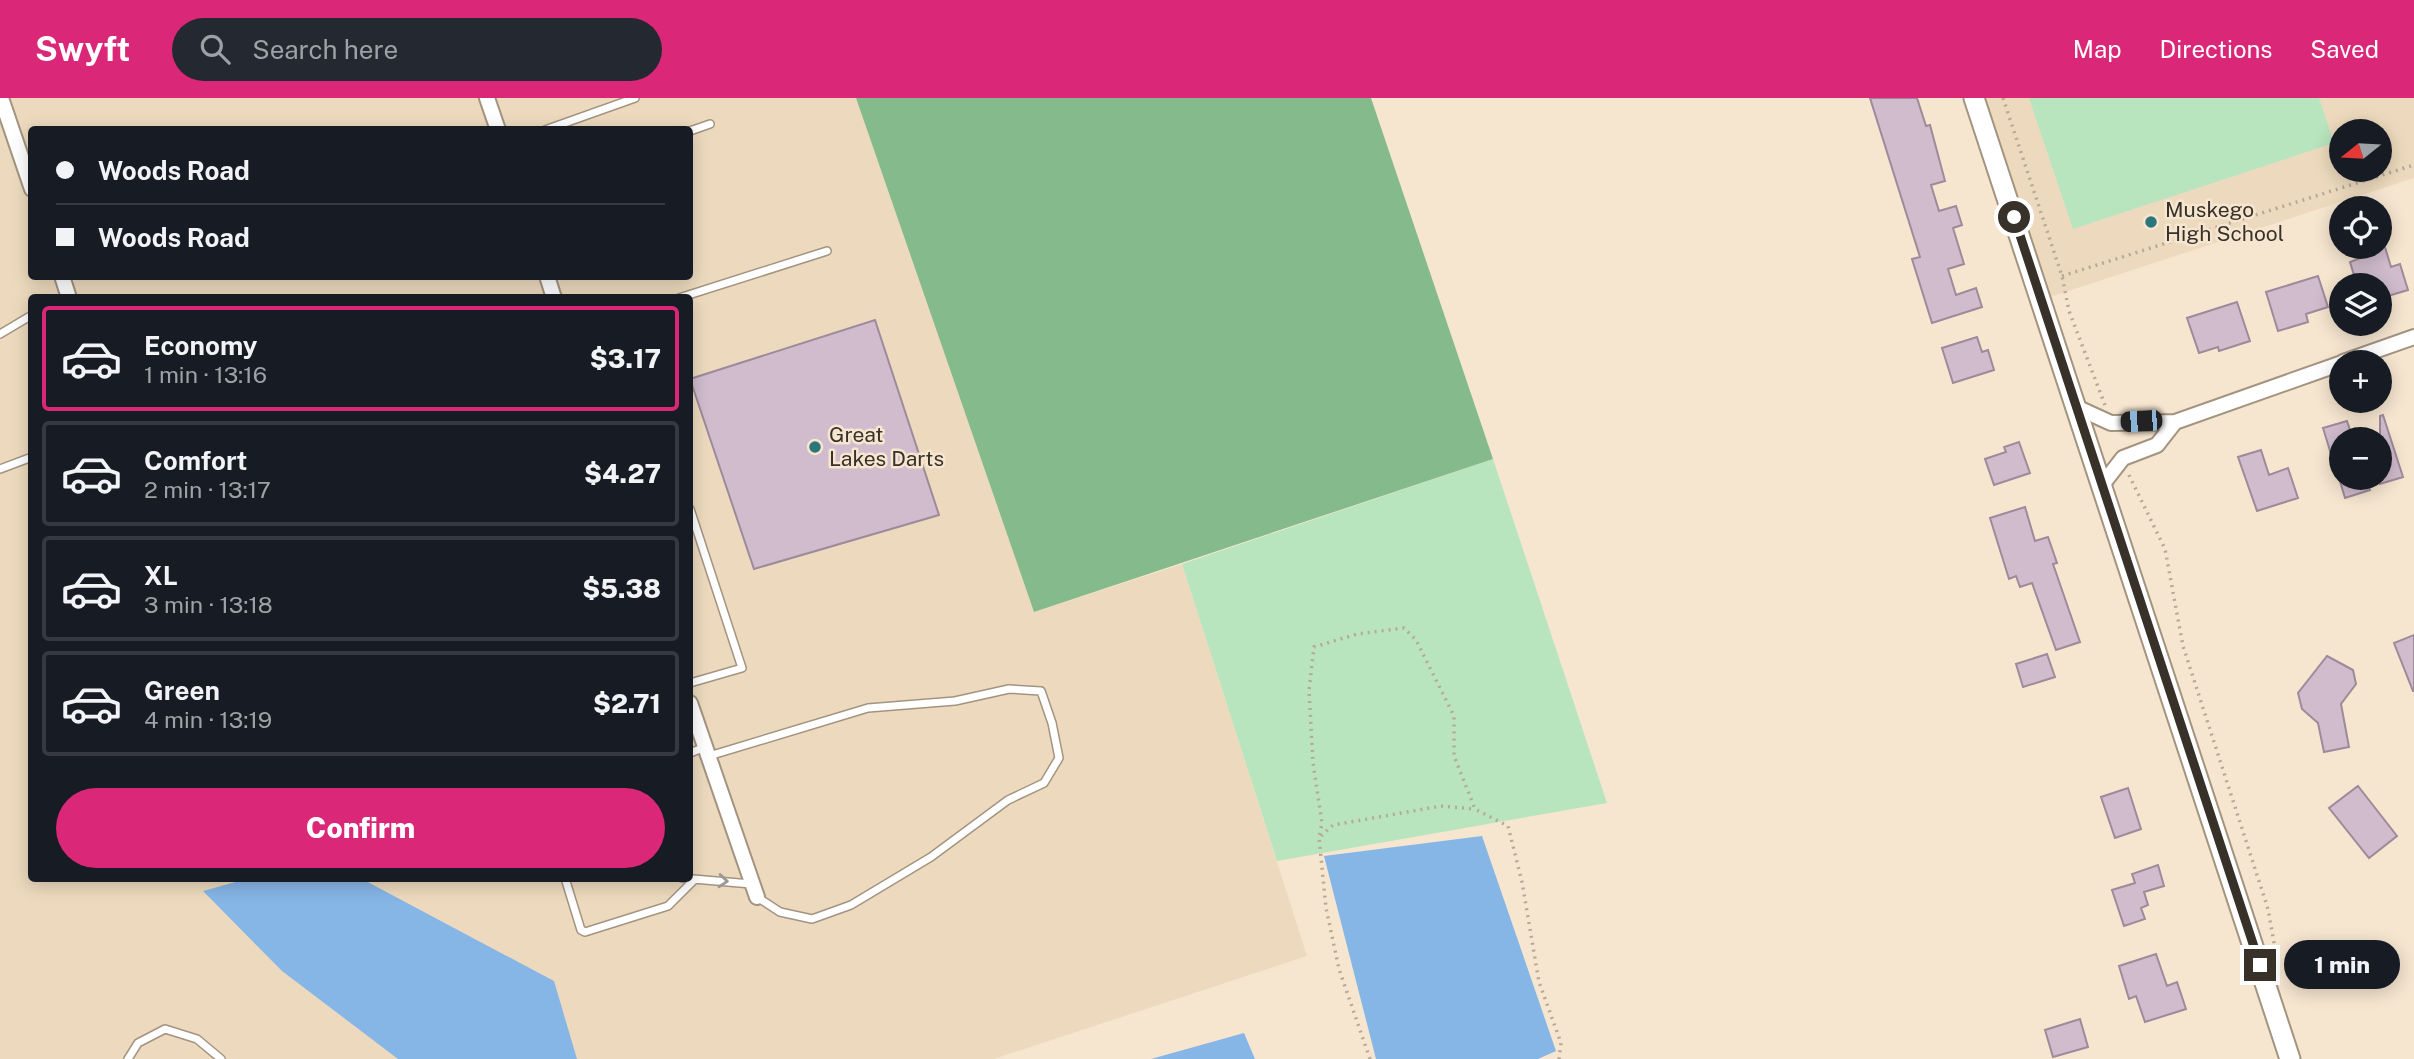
<!DOCTYPE html>
<meta charset="utf-8">
<style>
:root{--surface:#171b24;--page:#242831;--text:#f1f3f6;--muted:#9ea1a6;--line:#363941;--accent:#db2777}
body{margin:0;font-family:"Public Sans",sans-serif;background:var(--page);color:var(--text);height:100vh;display:flex;flex-direction:column;font-size:26px;white-space:nowrap}
*{box-sizing:border-box;margin:0}
p{font-size:23px;color:var(--muted)}
.icon{flex:none;width:38px;height:38px;fill:none;stroke:currentColor;stroke-width:2;stroke-linecap:round;stroke-linejoin:round}
.map{position:relative;flex:1;overflow:hidden}
.sheet{position:absolute;left:28px;top:196px;width:665px;height:588px;display:flex;flex-direction:column;background:var(--surface);border-radius:7px;box-shadow:0 4px 18px #0003}
.sheet>*{flex:none}
.hud{position:absolute;left:28px;top:28px;width:665px;height:154px;border-radius:7px;box-shadow:0 4px 18px #0003;display:grid;align-content:center;height:154px;padding:0 28px;background:var(--surface)}
.needle{width:46px;rotate:252deg}
.fabs{position:absolute;left:2329px;top:21px;display:grid;gap:14px}
.fabs a{display:grid;place-items:center;width:63px;height:63px;border-radius:50%;background:var(--surface);box-shadow:0 4px 18px #0003;font-size:35px}
.end{position:absolute;width:32px;height:32px;margin:-16px;border:9px solid #383129;background:#fff;box-shadow:0 0 0 4px #fff}
.from{border-radius:50%}
.bubble{position:absolute;height:49px;border-radius:24px;background:var(--surface);box-shadow:0 4px 18px #0003;font-size:23px;font-weight:800;line-height:49px;text-align:center}
.car{position:absolute;width:21px;height:42px;margin:-21px -10px;border-radius:9px;box-shadow:0 0 5px 2px #0007;background:linear-gradient(#222 24%,#8ab4d8 0 40%,#222 0 76%,#8ab4d8 0 86%,#222 0)}
.hud b{display:flex;align-items:center;gap:24px;height:66px;font-size:26px}
.hud b+b{border-top:2px solid var(--line)}
.hud i{width:18px;height:18px;background:var(--text)}
ul{padding:12px 0 0;list-style:none}
li{display:flex;align-items:center;gap:21px;height:105px;margin:0 14px 10px;padding:0 14px;border:4px solid var(--line);border-radius:7px}
li div{flex:1}
li b{display:block;font-size:26px}
li em{font-style:normal;font-weight:800}
li.current{border-color:var(--accent)}
li>.icon{width:63px;height:63px;stroke-width:1.5}
.cta{display:flex;gap:14px;margin-top:auto;padding:14px 28px}
.cta a{flex:1;height:80px;border-radius:42px;background:var(--accent);color:#fff;font-size:28px;font-weight:800;line-height:80px;text-align:center}
header{display:flex;align-items:center;gap:42px;box-sizing:border-box;height:98px;padding:0 35px;background:var(--accent);color:#fff}
header strong{font-size:33px}
nav{display:flex;gap:38px;margin-inline-start:auto;font-size:24px}
.search{width:490px;height:63px;background:var(--page);display:flex;align-items:center;gap:18px;box-sizing:border-box;padding:0 24px;border-radius:38px;color:var(--muted);font-size:26px}
.map>svg:first-child{display:block}
</style>
<header>
<strong>Swyft</strong>
<div class="search"><svg class="icon" aria-label="search" viewBox="0 0 24 24"><circle cx="10" cy="10" r="6"/><path d="M15 15l6 6"/></svg>Search here</div>
<nav><a>Map</a><a>Directions</a><a>Saved</a></nav>
</header>
<div class="map">
<svg width="2414" height="961" viewBox="0 0 2414 961">
<rect width="100%" height="100%" fill="#f6e6d0"/>
<!-- built -->
<path fill="#eddabe" fill-rule="evenodd" d="M0,0H856L1034,514L1182,466L1307,858L994,961H0ZM32,32H690V178H32ZM32,200H690V780H32Z
M1982,0H2414V80L2047,200ZM2342,33H2380V72H2342Z"/>
<!-- green -->
<path fill="#b8e5bd" d="M2029,0H2319L2334,45L2073,131Z
M1493,361L1607,705L1277,763L1182,466Z"/>
<!-- forest -->
<path fill="#85ba8c" d="M856,0H1371L1493,361L1034,514Z"/>
<!-- water -->
<path fill="#86b6e6" d="M1482,738L1556,953L1538,961H1376L1324,758Z
M250,780L362,781L554,883L577,961H398L282,873L203,793Z
M1244,935L1255,961H1151Z"/>
<!-- building -->
<path fill="#d0bccd" stroke="#9d8a9a" stroke-width="2" d="M1870,0H1917L1926,28L1930,27L1945,83L1931,87L1939,113L1956,108L1962,127L1953,130L1964,166L1948,171L1956,197L1976,190L1982,209L1932,225L1912,161L1920,159Z
M2384,146L2391,169L2400,166L2408,192L2388,198L2385,189L2380,191V187H2357L2350,164L2363,159L2361,153Z
M2318,178L2328,209L2306,216L2308,224L2278,233L2266,194Z
M2237,204L2250,243L2219,253L2218,249L2199,255L2187,220Z
M875,222L939,417L754,471L690,281Z
M1977,239L1982,254L1988,252L1994,272L1953,285L1942,250Z
M2383,317L2403,379L2380,386V318Z
M2347,323L2353,341H2342V379H2338L2323,330Z
M2019,344L2030,375L1994,387L1985,361L2006,354L2004,349Z
M2261,352L2269,377L2288,370L2298,400L2257,413L2238,359Z
M2339,380H2366L2370,392L2345,400Z
M2025,409L2035,443L2048,439L2057,465L2053,466L2080,544L2056,552L2032,485L2020,489L2016,478L2009,481L1990,420Z
M2414,537V593H2413L2394,545Z
M2047,556L2055,579L2023,589L2016,566Z
M2327,558L2353,572L2356,586L2341,606L2349,649L2324,654L2318,625L2302,611L2298,595Z
M2358,688L2397,738L2369,760L2329,710Z
M2128,690L2141,731L2115,740L2101,699Z
M2158,767L2164,788L2144,794L2148,807L2141,810L2145,821L2124,828L2112,792L2135,785L2132,776Z
M2156,856L2167,888L2177,884L2186,911L2145,924L2136,898L2129,901L2119,868Z
M2080,921L2088,949L2053,959L2045,932Z"/>
<g fill="none" stroke-linecap="round" stroke-linejoin="round">
<defs>
<path id="lane" d="M545,32L635,0
M690,33L710,26
M679,200L827,153
M0,236L32,217
M0,371L32,359
M690,411L742,570L690,585
M690,655L705,649
M709,658L868,610L955,603L1009,591L1041,593L1052,625L1059,660L1044,685L1008,702L931,759L851,807L812,821L780,814L757,799
M565,780L581,832L585,834L668,808L694,782
M682,780L751,786
M128,961L138,945L165,931L197,941L221,961"/>
<path id="street" d="M1,0L32,91
M487,0L498,32
M62,178L69,200
M547,178L554,200
M2343,264L2414,239
M2076,309L2111,325L2175,324L2342,265
M2102,387L2123,360L2157,347L2175,324
M690,605L757,799"/>
<path id="secondary" d="M1974,0L2290,961"/>
</defs>
<!-- lane casing -->
<use href="#lane" stroke="#a39480" stroke-width="10"/>
<!-- street casing -->
<use href="#street" stroke="#a39480" stroke-width="18"/>
<!-- secondary casing -->
<use href="#secondary" stroke="#a39480" stroke-width="23"/>
<!-- path -->
<path stroke="#b6a998" stroke-width="3.5" stroke-dasharray="2 5" stroke-linecap="butt" d="M2003,0L2062,178L2069,213L2105,307
M2062,178L2414,67
M2129,377L2165,451L2183,548L2268,811L2276,856
M1321,738L1333,727L1373,720L1441,708L1475,711
M1370,961L1339,871L1326,810L1319,739L1322,725L1313,665L1309,592L1314,549L1357,536L1404,530L1416,542L1454,618V658L1475,711L1508,728L1522,784L1539,884L1561,945L1559,961"/>
<!-- lane -->
<use href="#lane" stroke="#fff" stroke-width="7"/>
<!-- street -->
<use href="#street" stroke="#fff" stroke-width="14"/>
<!-- secondary -->
<use href="#secondary" stroke="#fff" stroke-width="19"/>
</g>
<!-- one-way arrows -->
<defs><path id="oneway-chevron" d="M-2-3.5L2.5 0L-2 3.5" fill="none" stroke-width="1.6" stroke-linecap="round" stroke-linejoin="round" transform="scale(1.75)"/></defs>
<use stroke="#9c9894" href="#oneway-chevron" transform="translate(723 783) rotate(5)"/>
<g fill="none" stroke-linecap="round" stroke-linejoin="round">
<!-- route -->
<path stroke="#383129" stroke-width="9" d="M2014,119L2260,867"/>
</g>
<!-- markers -->
<g fill="#2c7679" stroke="#f6e6d0" stroke-width="2.5">
<circle cx="2151" cy="124" r="7"/>
<circle cx="815" cy="349" r="7"/>
</g>
<g text-anchor="middle" stroke-width="5" stroke-linejoin="round" paint-order="stroke">
<!-- poi labels -->
<g font-size="21" fill="#383129" stroke="#f6e6d0" text-anchor="start">
<text x="2165" y="119">Muskego<tspan x="2165" dy="24">High School</tspan></text>
<text x="829" y="344">Great<tspan x="829" dy="24">Lakes Darts</tspan></text>
</g>
</g>
</svg>
<div class="fabs">
<a><svg class="needle" viewBox="-14 -14 28 28"><path d="M0-13l5 13h-10z" fill="#e53935"/><path d="M0 13l5-13h-10z" fill="#9ea1a6"/></svg></a>
<a><svg class="icon" aria-label="locate" viewBox="0 0 24 24"><circle cx="12" cy="12" r="6"/><path d="M12 2v4M12 18v4M2 12h4M18 12h4"/></svg></a>
<a><svg class="icon" aria-label="layers" viewBox="0 0 24 24"><path d="M12 4l9 5-9 5-9-5zM3 14l9 5 9-5"/></svg></a>
<a>+</a>
<a>−</a>
</div>
<i class="end from" style="left:2014px;top:119px"></i>
<i class="end" style="left:2260px;top:867px"></i>
<div class="bubble" style="left:2284px;top:842px;width:116px">1 min</div>
<i class="car" style="left:2141px;top:323px;rotate:267deg"></i>
<div class="hud">
<b><i class="from"></i>Woods Road</b>
<b><i></i>Woods Road</b>
</div>
<section class="sheet">
<ul>
<li class="current"><svg class="icon" aria-label="car" viewBox="0 0 24 24"><path d="M5 17H2v-5l4-1 3-4h7l3 4 3 1v5h-3M9 17h6M6 11h13"/><circle cx="7" cy="17" r="2"/><circle cx="17" cy="17" r="2"/></svg><div><b>Economy</b><p>1 min · 13:16</p></div><em>$3.17</em></li>
<li><svg class="icon" aria-label="car" viewBox="0 0 24 24"><path d="M5 17H2v-5l4-1 3-4h7l3 4 3 1v5h-3M9 17h6M6 11h13"/><circle cx="7" cy="17" r="2"/><circle cx="17" cy="17" r="2"/></svg><div><b>Comfort</b><p>2 min · 13:17</p></div><em>$4.27</em></li>
<li><svg class="icon" aria-label="car" viewBox="0 0 24 24"><path d="M5 17H2v-5l4-1 3-4h7l3 4 3 1v5h-3M9 17h6M6 11h13"/><circle cx="7" cy="17" r="2"/><circle cx="17" cy="17" r="2"/></svg><div><b>XL</b><p>3 min · 13:18</p></div><em>$5.38</em></li>
<li><svg class="icon" aria-label="car" viewBox="0 0 24 24"><path d="M5 17H2v-5l4-1 3-4h7l3 4 3 1v5h-3M9 17h6M6 11h13"/><circle cx="7" cy="17" r="2"/><circle cx="17" cy="17" r="2"/></svg><div><b>Green</b><p>4 min · 13:19</p></div><em>$2.71</em></li>
</ul>
<div class="cta"><a>Confirm</a></div>
</section>
</div>
